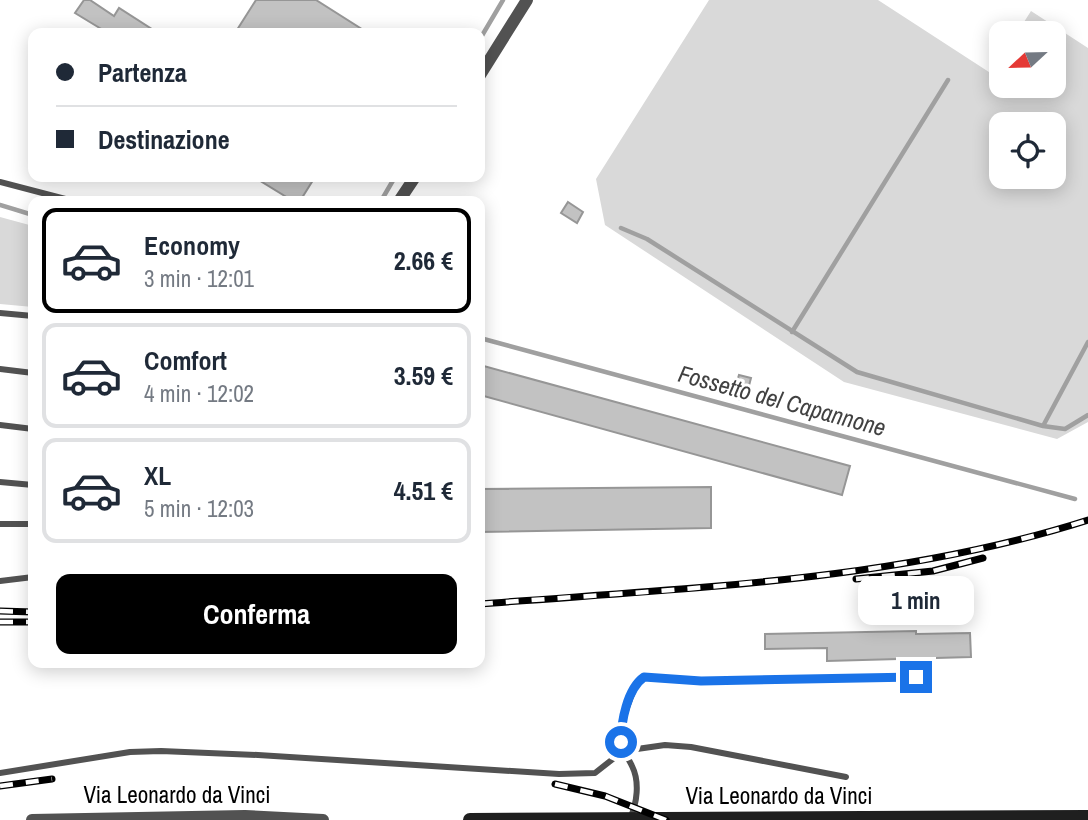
<!DOCTYPE html>
<html lang="it">
<meta charset="utf-8">
<style>
:root{--surface:#fff;--page:#f6f6f7;--text:#1f2937;--muted:#747a83;--line:#e0e1e3;--accent:#000}
body{margin:0;font-family:"Archivo Narrow",sans-serif;background:var(--page);color:var(--text);height:100vh;display:flex;flex-direction:column;font-size:26px;white-space:nowrap}
*{box-sizing:border-box;margin:0}
p{font-size:23px;color:var(--muted)}
.icon{flex:none;width:38px;height:38px;fill:none;stroke:currentColor;stroke-width:2;stroke-linecap:round;stroke-linejoin:round}
.map{position:relative;flex:1;overflow:hidden}
.panel{position:absolute;left:28px;top:196px;width:457px;height:472px;display:flex;flex-direction:column;background:var(--surface);border-radius:14px;box-shadow:0 4px 18px #0003}
.panel>*{flex:none}
.banner{position:absolute;left:28px;top:28px;width:457px;height:154px;border-radius:14px;box-shadow:0 4px 18px #0003;display:grid;align-content:center;height:154px;padding:0 28px;background:var(--surface)}
.needle{width:46px;rotate:248deg}
.tools{position:absolute;left:989px;top:21px;display:grid;gap:14px}
.tools a{display:grid;place-items:center;width:77px;height:77px;border-radius:14px;background:var(--surface);box-shadow:0 4px 18px #0003;font-size:35px}
.end{position:absolute;width:32px;height:32px;margin:-16px;border:9px solid #1a73e8;background:#fff;box-shadow:0 0 0 4px #fff}
.from{border-radius:50%}
.bubble{position:absolute;height:49px;border-radius:14px;background:var(--surface);box-shadow:0 4px 18px #0003;font-size:23px;font-weight:800;line-height:49px;text-align:center}
.banner b{display:flex;align-items:center;gap:24px;height:66px;font-size:26px}
.banner b+b{border-top:2px solid var(--line)}
.banner i{width:18px;height:18px;background:var(--text)}
ul{padding:12px 0 0;list-style:none}
li{display:flex;align-items:center;gap:21px;height:105px;margin:0 14px 10px;padding:0 14px;border:4px solid var(--line);border-radius:14px}
li div{flex:1}
li b{display:block;font-size:26px}
li em{font-style:normal;font-weight:800}
li.current{border-color:var(--accent)}
li>.icon{width:63px;height:63px;stroke-width:1.5}
.primary-button{display:flex;gap:14px;margin-top:auto;padding:14px 28px}
.primary-button a{flex:1;height:80px;border-radius:14px;background:var(--accent);color:#fff;font-size:28px;font-weight:800;line-height:80px;text-align:center}
.map>svg:first-child{display:block}
</style>
<div class="map">
<svg width="1088" height="820" viewBox="0 0 1088 820">
<rect width="100%" height="100%" fill="#fff"/>
<!-- green -->
<path fill="#d9d9d9" fill-rule="evenodd" d="M709,0H878L992,74L1001,61V86H1054V33H1017L1031,11L1088,48V422L1057,439L844,382L605,225L596,179ZM1001,124H1054V177H1001Z
M0,217L33,226V307L0,304Z"/>
<g fill="none" stroke-linecap="round" stroke-linejoin="round">
<!-- stream -->
<path stroke="#a0a0a0" stroke-width="4.5" d="M480,39L503,0
M381,201L395,177
M0,205L33,215
M621,228L647,239L857,372L1043,426L1065,429L1088,415
M792,332L948,80
M480,338L1075,499
M1043,426L1088,342"/>
</g>
<!-- building -->
<path fill="#c2c2c2" stroke="#969696" stroke-width="2" d="M84,0H90L114,16L119,8L158,33H108L75,13Z
M256,0H316L368,33H235Z
M254,177H315L300,201H293Z
M568,202L583,212L577,223L561,213Z
M480,365L850,466L842,495L480,395Z
M739,375L751,378L745,401L732,397Z
M711,487V528L480,532V489Z
M916,631V634L970,633L971,657L827,661V648L765,649V634Z"/>
<g fill="none" stroke-linecap="round" stroke-linejoin="round">
<!-- service -->
<path stroke="#525252" stroke-width="6" d="M0,182L73,201
M0,313L33,316
M0,369L33,373
M0,425L33,429
M0,482L33,485
M0,524H33
M0,581L33,577
M0,773L130,752L161,751L258,755L559,774L595,773L623,751L665,745L691,747L846,777
M630,819C637,803 640,782 632,766C629,759 624,754 622,747C618,732 623,719 628,705C632,694 635,684 644,677L701,681L916,677"/>
<!-- minor -->
<path stroke="#525252" stroke-width="12" d="M480,75L527,0
M399,201L415,177
M32,820L245,816L323,820"/>
<!-- secondary -->
<path stroke="#1f1f1f" stroke-width="14" d="M470,820L1088,817"/>
<defs>
<path id="rail" d="M856,579L933,571L983,558
M480,604C682,588 894,582 1088,520
M0,611L33,612
M0,622H33
M555,784L605,796L666,820
M0,786L52,779"/>
</defs>
<!-- rail casing -->
<use href="#rail" stroke="#000" stroke-width="7"/>
<!-- rail -->
<use href="#rail" stroke="#fff" stroke-width="4.5" stroke-dasharray="13" stroke-linecap="butt"/>
</g>
<g fill="none" stroke-linecap="round" stroke-linejoin="round">
<!-- route -->
<path stroke="#1a73e8" stroke-width="9" d="M621,742C621,722 627,689 644,677L701,681L916,677"/>
</g>
<g text-anchor="middle" stroke-width="6" stroke-linejoin="round" paint-order="stroke">
<!-- street labels -->
<g font-size="23" fill="#000" stroke="#fff">
<text x="177" y="803">Via Leonardo da Vinci</text>
<text x="779" y="804">Via Leonardo da Vinci</text>
</g>
<!-- water labels -->
<g font-size="24" font-style="italic" fill="#414141" stroke="#fff">
<text transform="translate(782 401) rotate(15)" y="8">Fossetto del Capannone</text>
</g>
</g>
</svg>
<div class="tools">
<a><svg class="needle" viewBox="-14 -14 28 28"><path d="M0-13l5 13h-10z" fill="#e53935"/><path d="M0 13l5-13h-10z" fill="#747a83"/></svg></a>
<a><svg class="icon" aria-label="locate" viewBox="0 0 24 24"><circle cx="12" cy="12" r="6"/><path d="M12 2v4M12 18v4M2 12h4M18 12h4"/></svg></a>
</div>
<i class="end from" style="left:621px;top:742px"></i>
<i class="end" style="left:916px;top:677px"></i>
<div class="bubble" style="left:858px;top:576px;width:116px">1 min</div>
<div class="banner">
<b><i class="from"></i>Partenza</b>
<b><i></i>Destinazione</b>
</div>
<section class="panel">
<ul>
<li class="current"><svg class="icon" aria-label="car" viewBox="0 0 24 24"><path d="M5 17H2v-5l4-1 3-4h7l3 4 3 1v5h-3M9 17h6M6 11h13"/><circle cx="7" cy="17" r="2"/><circle cx="17" cy="17" r="2"/></svg><div><b>Economy</b><p>3 min · 12:01</p></div><em>2.66 €</em></li>
<li><svg class="icon" aria-label="car" viewBox="0 0 24 24"><path d="M5 17H2v-5l4-1 3-4h7l3 4 3 1v5h-3M9 17h6M6 11h13"/><circle cx="7" cy="17" r="2"/><circle cx="17" cy="17" r="2"/></svg><div><b>Comfort</b><p>4 min · 12:02</p></div><em>3.59 €</em></li>
<li><svg class="icon" aria-label="car" viewBox="0 0 24 24"><path d="M5 17H2v-5l4-1 3-4h7l3 4 3 1v5h-3M9 17h6M6 11h13"/><circle cx="7" cy="17" r="2"/><circle cx="17" cy="17" r="2"/></svg><div><b>XL</b><p>5 min · 12:03</p></div><em>4.51 €</em></li>
</ul>
<div class="primary-button"><a>Conferma</a></div>
</section>
</div>
